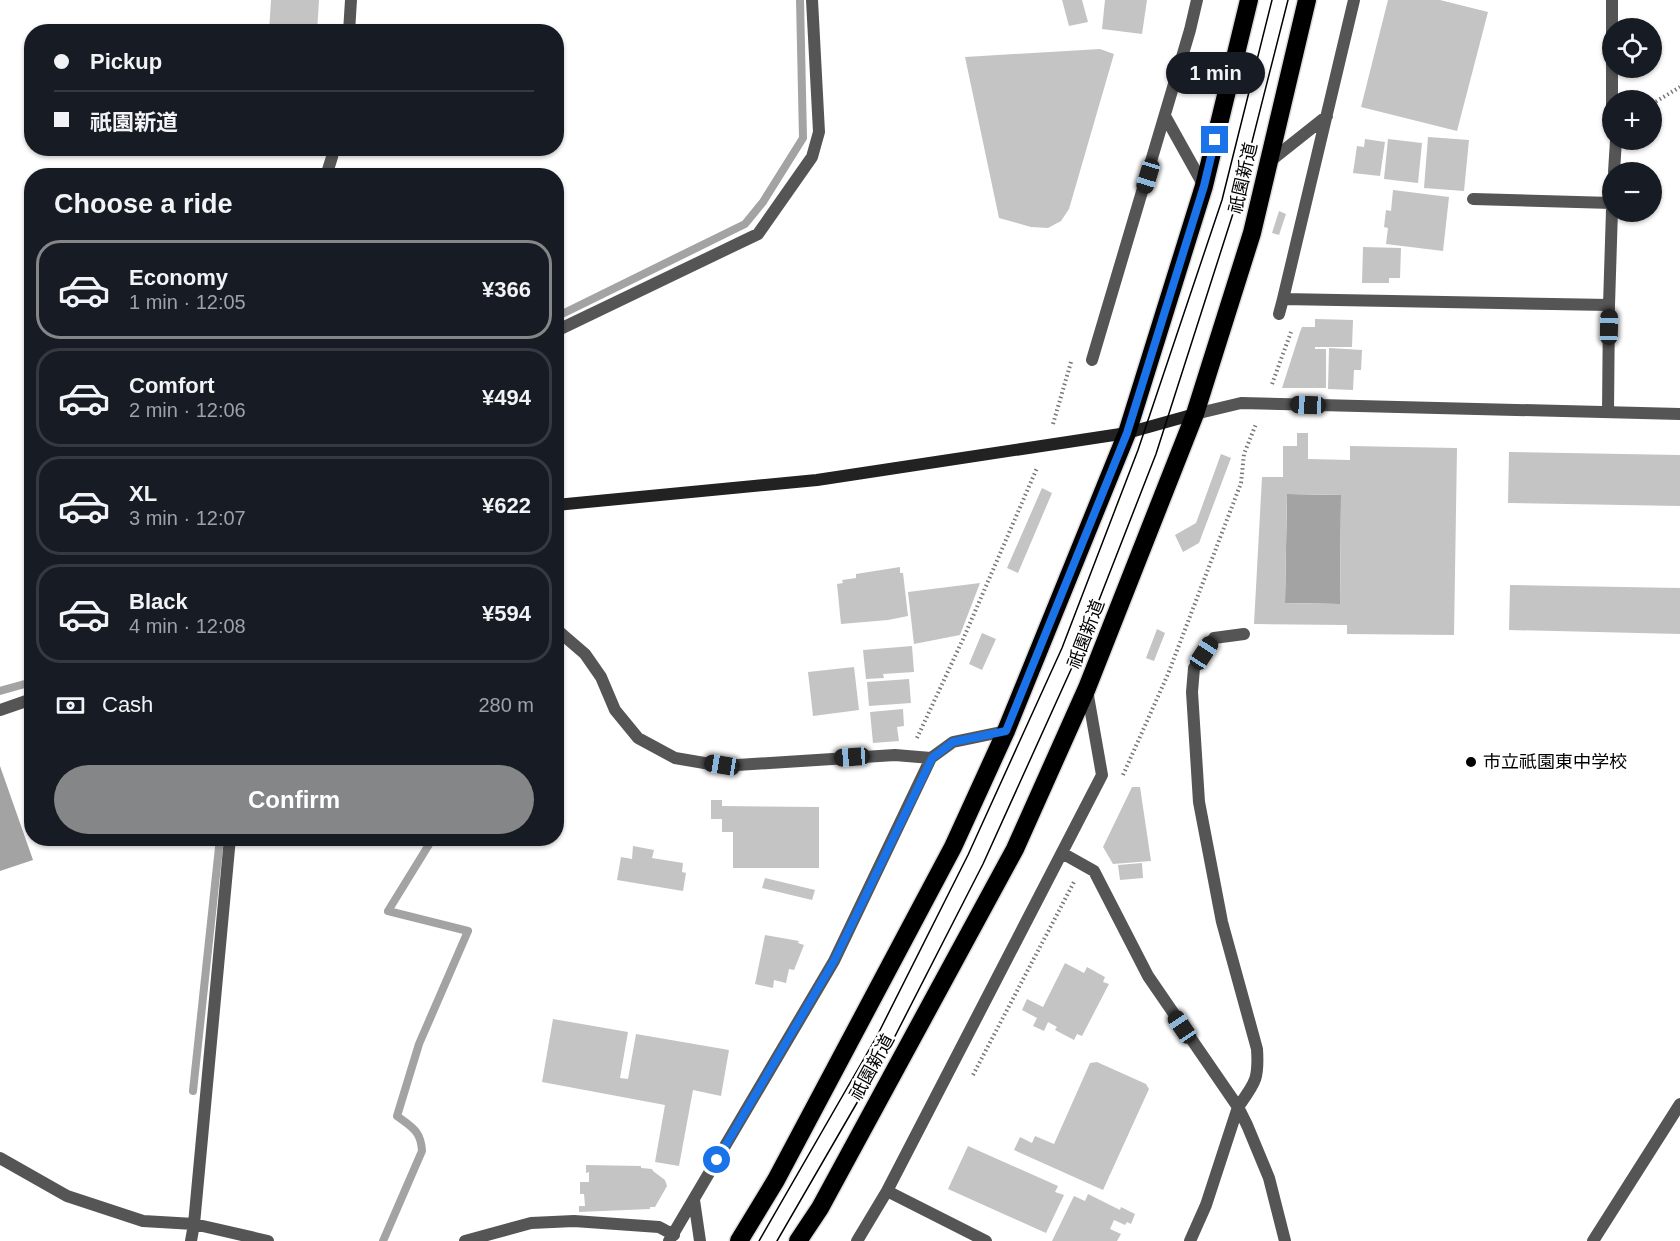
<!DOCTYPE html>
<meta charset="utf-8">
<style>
:root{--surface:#171b24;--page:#20242c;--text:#f1f3f6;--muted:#9ea1a6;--line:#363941;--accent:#858687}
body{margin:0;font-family:Helvetica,"Noto Sans JP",sans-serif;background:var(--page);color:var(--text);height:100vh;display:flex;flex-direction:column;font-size:22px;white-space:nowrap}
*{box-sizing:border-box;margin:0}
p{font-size:20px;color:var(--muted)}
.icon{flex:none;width:33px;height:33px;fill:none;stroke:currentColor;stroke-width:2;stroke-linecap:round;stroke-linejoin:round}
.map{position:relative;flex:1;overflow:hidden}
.side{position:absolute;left:24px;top:168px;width:540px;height:678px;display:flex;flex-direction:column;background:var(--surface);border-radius:24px;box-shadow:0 2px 4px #0004}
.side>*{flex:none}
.hud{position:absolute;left:24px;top:24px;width:540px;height:132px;border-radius:24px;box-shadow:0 2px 4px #0004;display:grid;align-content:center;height:132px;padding:0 30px;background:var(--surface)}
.tools{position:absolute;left:1602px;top:18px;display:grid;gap:12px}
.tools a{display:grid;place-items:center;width:60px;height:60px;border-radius:50%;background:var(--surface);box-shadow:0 2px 4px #0004;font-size:30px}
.end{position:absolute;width:27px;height:27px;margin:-14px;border:8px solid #1a73e8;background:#fff;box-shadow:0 0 0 3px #fff}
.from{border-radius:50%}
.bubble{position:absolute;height:42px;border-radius:21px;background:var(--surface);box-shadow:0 2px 4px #0004;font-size:20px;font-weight:600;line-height:42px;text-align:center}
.car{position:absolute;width:18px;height:36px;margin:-18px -9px;border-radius:8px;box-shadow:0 0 4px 2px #0007;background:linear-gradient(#222 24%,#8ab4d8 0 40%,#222 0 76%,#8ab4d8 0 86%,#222 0)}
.hud b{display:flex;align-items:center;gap:21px;height:57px;font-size:22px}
.hud b+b{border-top:2px solid var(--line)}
.hud i{width:15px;height:15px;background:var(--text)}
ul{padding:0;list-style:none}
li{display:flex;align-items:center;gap:18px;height:99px;margin:0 12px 9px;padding:0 18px;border:3px solid var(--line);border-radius:24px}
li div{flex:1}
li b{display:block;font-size:22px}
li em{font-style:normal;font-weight:600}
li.current{border-color:var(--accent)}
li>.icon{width:54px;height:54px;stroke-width:1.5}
h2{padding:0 30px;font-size:27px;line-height:72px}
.pay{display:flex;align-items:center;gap:15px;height:66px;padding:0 30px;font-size:22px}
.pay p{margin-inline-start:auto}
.cta{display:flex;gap:12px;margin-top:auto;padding:12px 30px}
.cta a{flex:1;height:69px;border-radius:36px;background:var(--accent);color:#fff;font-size:24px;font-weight:600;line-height:69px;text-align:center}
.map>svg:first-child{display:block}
</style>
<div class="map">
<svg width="1680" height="1241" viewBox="0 0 1680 1241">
<rect width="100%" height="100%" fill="#fff"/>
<!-- water -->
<path fill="#a3a3a3" d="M1287,494L1341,495L1340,604L1285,603Z
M0,766L33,860L0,871Z"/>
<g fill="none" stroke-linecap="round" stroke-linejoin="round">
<!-- stream -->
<path stroke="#a3a3a3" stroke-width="8" d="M556,317L745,224L763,202L803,138L800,0
M0,691L32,682
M193,1091L220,838
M383,1241L422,1151C421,1131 412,1127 397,1116L419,1044L468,931L388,911L433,838"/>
</g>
<!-- building -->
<path fill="#c4c4c4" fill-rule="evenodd" d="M271,0H319L317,32H269Z
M1062,0H1082L1088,22L1069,26Z
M1105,0H1147L1142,34L1102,29Z
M1388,0H1440L1488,12L1457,131L1361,107Z
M1100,49L1114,54L1069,209L1061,221L1048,228L1031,227L999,218L965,57Z
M1428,137L1469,140L1464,191L1424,188Z
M1365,139L1385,142L1380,176L1353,173L1357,146L1364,147Z
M1388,139L1422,143L1418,183L1384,179Z
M1393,190L1449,197L1443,251L1386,244L1388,228L1384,227L1386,210L1391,211Z
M1279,211L1286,214L1279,235L1272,233Z
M1363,247L1401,248L1400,278H1389V283H1362Z
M1315,319L1353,320L1352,347H1315V349H1326V388H1282L1300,332L1302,327H1315Z
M1329,348L1362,350L1361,370H1354L1353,390L1328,389Z
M1297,433H1308V459L1350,460V446L1457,448L1454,635L1347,634V625L1254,624L1262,477H1283V446H1297ZM1287,494L1341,495L1340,604L1285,603Z
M1509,452L1680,455V506L1508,503Z
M1221,454L1231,458L1199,543L1183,552L1175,535L1196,523Z
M1042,488L1052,493L1018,573L1007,568Z
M900,567V573H903L908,616L888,620L841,624L837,584L843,583L842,580L856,578V574Z
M980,583L960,635L914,644L908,592Z
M1510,585L1680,588V634L1509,630Z
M1157,629L1165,633L1154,661L1146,658Z
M982,633L996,639L982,670L969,664Z
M912,646L914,672L883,674L884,678L866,679L863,650Z
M854,667L859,710L813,716L808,672Z
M909,679L911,703L869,706L867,682Z
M903,709L904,726L897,727L899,741L873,743L870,712Z
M1132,787H1140L1151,861L1113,864L1103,847Z
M711,800H722V806L819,807V868H733V832H722V819H711Z
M633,846L654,850L652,858L683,863L682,872L686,873L683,891L617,880L621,857L632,859Z
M1142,863L1143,878L1120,880L1118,865Z
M765,878L815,890L812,900L762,888Z
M765,935L799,941L798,943L804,945L794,970L789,969L786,983L774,980L773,988L755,984Z
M1065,963L1084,973L1087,967L1105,977L1103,982L1109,984L1082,1036L1077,1034L1074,1040L1055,1030L1057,1027L1048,1022L1044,1031L1033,1026L1037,1018L1022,1010L1027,999L1043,1007Z
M553,1019L628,1032L620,1078L628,1079L636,1034L729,1050L721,1096L693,1090L679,1166L655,1162L665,1105L542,1082Z
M1097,1062L1146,1084L1149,1089L1103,1190L1014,1150L1020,1137L1032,1143L1035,1136L1054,1144L1090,1063Z
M968,1146L1058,1186L1055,1192L1064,1195L1046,1233L948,1189Z
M586,1165L641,1166V1168L652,1169L653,1171L665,1180L667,1186L655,1207H650V1209L579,1212V1206H585L584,1194H580V1182H589V1172L586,1173Z
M1088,1194L1120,1210L1121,1207L1135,1214L1131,1224L1127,1222L1125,1225L1114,1220L1110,1229L1121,1234L1117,1241H1052L1074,1196L1085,1201Z"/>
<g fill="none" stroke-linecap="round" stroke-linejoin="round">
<defs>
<path id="highway" d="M739,1241L776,1180L953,847L1006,731L1127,433L1204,186L1249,0
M798,1241L820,1208L1015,849L1087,688L1195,414L1252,233L1307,0"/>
</defs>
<!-- highway casing -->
<use href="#highway" stroke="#dbdbdb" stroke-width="21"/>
<!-- path -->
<path stroke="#777" stroke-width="4" stroke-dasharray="1.5 3" stroke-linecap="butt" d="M1652,104L1680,87
M1272,384L1291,332
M1053,424L1071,362
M917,738L964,637L1037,468
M1123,775L1168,674L1241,483L1244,454L1256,424
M973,1075L1074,882"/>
<!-- lane -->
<path stroke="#555" stroke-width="12" d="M1593,1241L1680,1104"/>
<!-- street -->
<path stroke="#555" stroke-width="12" d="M1354,0L1283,299L1609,305
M1612,0V114
M349,32L351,0
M1165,116L1204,186
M1269,162L1327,116
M1614,172L1616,140
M326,176L332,157L334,148
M1473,199L1612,203
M1279,314L1283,299
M556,331L758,234L812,157L819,132L812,0
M1092,360L1190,30L1197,0
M1608,412L1609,305L1612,210
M1195,414L1241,403L1680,414
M556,629L585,654L601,677L615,710L638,738L675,758L722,766L895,755L931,758
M1244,634L1214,638L1194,668L1192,692L1199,802L1222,922L1257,1049C1259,1080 1255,1083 1238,1107L1247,1125L1269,1178L1285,1241
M0,710L32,699
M1062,853L1094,871L1148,976L1238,1107L1206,1205L1190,1241
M0,1158L67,1196L143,1221L194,1224L268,1241
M887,1191L986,1241
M694,1200L700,1241
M191,1241L194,1224L230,838
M465,1241L531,1223L574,1221L659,1227L674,1235
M669,1241L834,961L931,758L953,742L1006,731
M857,1241L887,1191L1102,775L1087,690"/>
<!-- secondary -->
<path stroke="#222" stroke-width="12" d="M556,505L817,480L1127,433L1195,414"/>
<!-- highway -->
<use href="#highway" stroke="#000" stroke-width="18"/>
<!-- tram -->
<path stroke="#000" stroke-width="1.5" d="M759,1241L877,1036L968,855L1062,648L1138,450L1222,200L1272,0
M777,1241L891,1044L983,864L1078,654L1156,454L1237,201L1288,0"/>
</g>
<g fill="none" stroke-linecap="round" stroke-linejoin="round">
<!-- route -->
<path stroke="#1a73e8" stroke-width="8" d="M717,1160L834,961L932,758L953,742L1006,731L1127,433L1204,186L1215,140"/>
</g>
<!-- markers -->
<circle fill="#000" stroke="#fff" stroke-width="2" cx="1471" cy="762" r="6"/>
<g text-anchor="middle" stroke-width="5" stroke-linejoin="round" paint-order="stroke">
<!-- street labels -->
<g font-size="18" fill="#000" stroke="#fff">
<text transform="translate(1243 178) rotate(-77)" y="6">祇園新道</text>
<text transform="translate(1086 634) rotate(-69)" y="6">祇園新道</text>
<text transform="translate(872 1067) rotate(-61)" y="6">祇園新道</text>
</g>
<!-- poi labels -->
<g font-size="18" fill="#000" stroke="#fff" text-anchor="start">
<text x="1483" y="768">市立祇園東中学校</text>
</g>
</g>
</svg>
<div class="tools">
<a><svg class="icon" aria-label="locate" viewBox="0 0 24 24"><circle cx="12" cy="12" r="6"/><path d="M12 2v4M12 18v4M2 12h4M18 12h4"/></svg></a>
<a>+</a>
<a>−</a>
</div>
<i class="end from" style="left:717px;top:1160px"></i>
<i class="end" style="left:1215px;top:140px"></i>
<div class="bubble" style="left:1166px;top:52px;width:99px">1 min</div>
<i class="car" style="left:1148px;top:176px;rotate:197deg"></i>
<i class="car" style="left:1609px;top:327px;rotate:1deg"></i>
<i class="car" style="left:1308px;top:405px;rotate:272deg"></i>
<i class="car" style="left:1204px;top:653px;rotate:33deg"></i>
<i class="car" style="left:852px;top:757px;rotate:266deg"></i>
<i class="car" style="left:722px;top:765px;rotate:279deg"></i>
<i class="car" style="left:1182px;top:1027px;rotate:326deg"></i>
<div class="hud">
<b><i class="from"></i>Pickup</b>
<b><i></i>祇園新道</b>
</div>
<section class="side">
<h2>Choose a ride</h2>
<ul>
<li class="current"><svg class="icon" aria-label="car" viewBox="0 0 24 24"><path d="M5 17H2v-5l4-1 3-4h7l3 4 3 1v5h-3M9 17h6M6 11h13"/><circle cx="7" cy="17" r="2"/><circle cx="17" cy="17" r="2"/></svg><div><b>Economy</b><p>1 min · 12:05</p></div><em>¥366</em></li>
<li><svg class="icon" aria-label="car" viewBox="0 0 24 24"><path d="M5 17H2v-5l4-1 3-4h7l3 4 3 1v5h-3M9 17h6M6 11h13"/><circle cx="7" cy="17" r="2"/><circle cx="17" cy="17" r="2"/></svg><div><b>Comfort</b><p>2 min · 12:06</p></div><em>¥494</em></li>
<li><svg class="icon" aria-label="car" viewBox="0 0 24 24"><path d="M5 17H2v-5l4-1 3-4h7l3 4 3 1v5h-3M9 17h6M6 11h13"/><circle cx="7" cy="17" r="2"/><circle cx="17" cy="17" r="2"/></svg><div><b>XL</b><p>3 min · 12:07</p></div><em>¥622</em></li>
<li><svg class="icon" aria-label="car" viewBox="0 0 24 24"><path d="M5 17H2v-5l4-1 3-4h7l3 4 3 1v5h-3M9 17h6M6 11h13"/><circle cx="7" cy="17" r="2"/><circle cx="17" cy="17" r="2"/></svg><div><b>Black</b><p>4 min · 12:08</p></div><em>¥594</em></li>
</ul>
<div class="pay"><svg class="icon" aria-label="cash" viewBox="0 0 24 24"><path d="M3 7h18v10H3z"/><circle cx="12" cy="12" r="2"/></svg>Cash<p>280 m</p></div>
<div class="cta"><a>Confirm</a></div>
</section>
</div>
